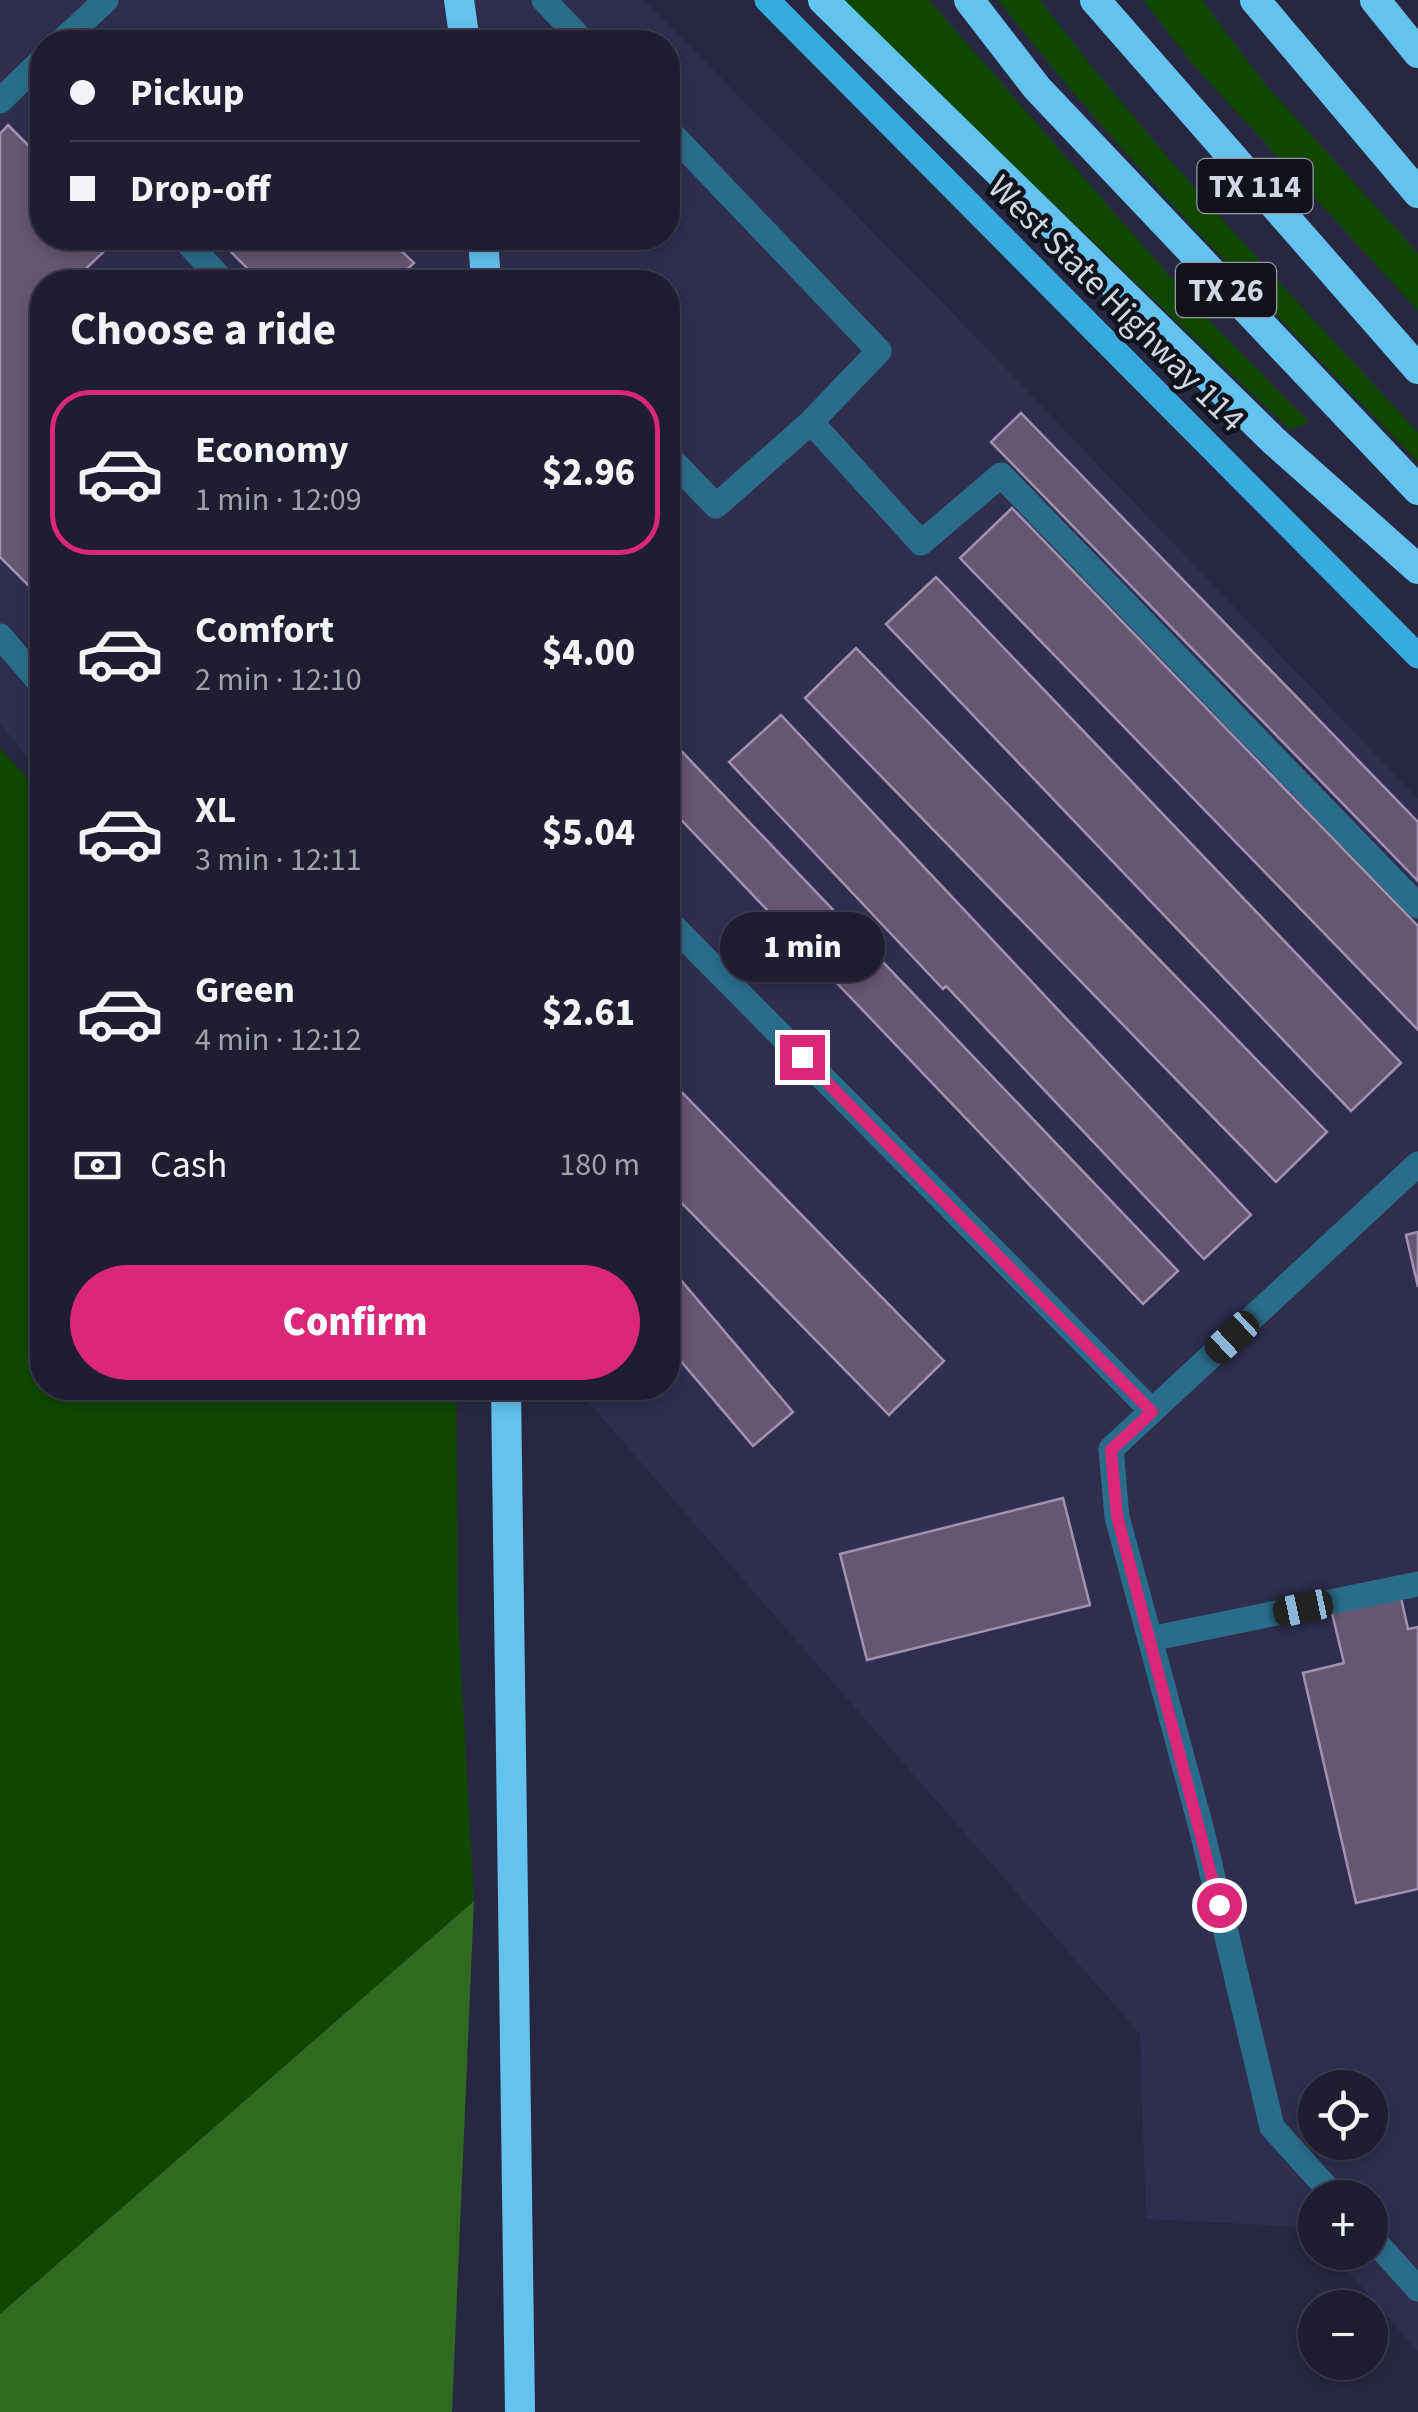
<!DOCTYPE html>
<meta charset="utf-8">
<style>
:root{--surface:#1e1d31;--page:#2b2a3d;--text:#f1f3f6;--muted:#a1a2ab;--line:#3c3b4d;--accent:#db2777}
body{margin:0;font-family:"Source Sans 3",sans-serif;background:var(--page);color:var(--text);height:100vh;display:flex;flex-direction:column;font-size:38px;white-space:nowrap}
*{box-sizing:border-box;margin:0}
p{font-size:32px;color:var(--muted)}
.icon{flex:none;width:55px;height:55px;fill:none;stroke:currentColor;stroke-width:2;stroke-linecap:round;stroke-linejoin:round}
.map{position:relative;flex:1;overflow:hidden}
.sheet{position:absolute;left:30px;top:270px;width:650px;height:1130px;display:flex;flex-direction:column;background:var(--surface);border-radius:40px;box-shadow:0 5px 15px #0003,0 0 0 2px var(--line)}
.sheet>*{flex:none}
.hud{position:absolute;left:30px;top:30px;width:650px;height:220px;border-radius:40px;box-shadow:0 5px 15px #0003,0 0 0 2px var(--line);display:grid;align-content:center;height:220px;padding:0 40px;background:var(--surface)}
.controls{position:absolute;left:1298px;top:2070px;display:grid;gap:20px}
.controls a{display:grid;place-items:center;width:90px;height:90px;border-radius:50%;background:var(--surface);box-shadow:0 5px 15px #0003,0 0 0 2px var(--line);font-size:50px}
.end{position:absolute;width:45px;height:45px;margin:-22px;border:12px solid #db2777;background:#fff;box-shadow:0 0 0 5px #fff}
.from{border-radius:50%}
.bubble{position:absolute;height:70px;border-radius:35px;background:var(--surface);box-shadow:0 5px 15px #0003,0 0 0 2px var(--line);font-size:32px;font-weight:800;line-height:70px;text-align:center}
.car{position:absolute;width:30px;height:60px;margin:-30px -15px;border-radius:12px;box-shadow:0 0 8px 2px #0007;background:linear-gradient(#222 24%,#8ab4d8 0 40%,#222 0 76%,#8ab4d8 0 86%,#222 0)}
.hud b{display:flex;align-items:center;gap:35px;height:95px;font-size:38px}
.hud b+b{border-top:2px solid var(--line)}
.hud i{width:25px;height:25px;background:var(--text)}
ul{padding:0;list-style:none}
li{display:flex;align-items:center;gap:30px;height:165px;margin:0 20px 15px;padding:0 20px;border:5px solid transparent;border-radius:40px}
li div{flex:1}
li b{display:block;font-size:38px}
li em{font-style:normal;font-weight:800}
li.on{border-color:var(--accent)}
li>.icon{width:90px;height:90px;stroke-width:1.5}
h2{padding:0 40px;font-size:45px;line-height:120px}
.pay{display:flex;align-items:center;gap:25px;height:110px;padding:0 40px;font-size:38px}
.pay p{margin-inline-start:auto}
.cta{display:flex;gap:20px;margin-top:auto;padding:20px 40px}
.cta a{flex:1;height:115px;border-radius:60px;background:var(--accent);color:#fff;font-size:40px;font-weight:800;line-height:115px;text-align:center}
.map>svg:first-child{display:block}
</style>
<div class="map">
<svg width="1418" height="2412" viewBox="0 0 1418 2412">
<rect width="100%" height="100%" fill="#282741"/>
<!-- built -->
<path fill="#302e4f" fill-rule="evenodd" d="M0,0H644L940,300L1418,799V2352L1332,2253L1370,2252V2198H1315V2233L1310,2227L1146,2219L1140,2034L576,1388H668V282H42V773L0,724ZM42,42H668V238H42ZM1315,2088H1370V2142H1315Z"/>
<!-- green -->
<path fill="#0f4600" d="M840,0H929L1202,313L1309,422L1290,430Z
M998,0H1040C1156,152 1288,292 1418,432V462C1273,312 1126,164 998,0Z
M1143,0H1202L1267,86L1418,253V311L1191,62Z
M0,748L42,794V1388H456L458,1614L474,1901L0,2314Z"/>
<!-- forest -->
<path fill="#306a21" d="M474,1901L452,2412H0V2314Z"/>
<!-- building -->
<path fill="#655672" stroke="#a292b1" stroke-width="2.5" d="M8,125L42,159V238H118L72,282H42V599L0,557V134Z
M217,238H388L414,263L394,282H261Z
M1021,413L1418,822V881L991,442Z
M1012,508L1418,926V1030L960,558Z
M936,577L1401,1063L1351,1111L886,624Z
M856,648L1327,1132L1276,1182L805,698Z
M781,715L1251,1215L1204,1259L946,986L943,989L729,762Z
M668,737L1178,1271L1143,1304L668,806Z
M668,1078L944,1361L889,1415L668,1189Z
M1418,1232V1287L1406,1235Z
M668,1265L793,1412L753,1446L668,1346Z
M1063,1498L1090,1605L867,1660L840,1554Z
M1401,1598L1408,1629L1418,1627V1889L1356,1903L1303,1673L1344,1663L1332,1613Z"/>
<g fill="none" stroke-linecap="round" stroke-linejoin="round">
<!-- minor -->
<path stroke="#2a6d8b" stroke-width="25" d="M544,0L584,42
M61,42L106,0
M0,101L42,60
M668,130L879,351L811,422L921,543L1001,475L1418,906
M183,238L224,282
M668,456L716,506L811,422
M0,636L42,685
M668,921L1152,1411
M1150,1639L1418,1584
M1336,2198L1272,2127L1202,1831L1117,1517L1111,1449L1418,1164
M1370,2236L1418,2289"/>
<!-- major -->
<path stroke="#37abdd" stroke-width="25" d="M767,0L1418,656"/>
<!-- highway -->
<path stroke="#64c2ee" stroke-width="30" d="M459,0L465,42
M823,0L1274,441L1418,569
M969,0L1037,88L1418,490
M1095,0L1418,369
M1255,0L1418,193
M1375,0L1418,53
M483,238L486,282
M506,1388L520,2412"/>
</g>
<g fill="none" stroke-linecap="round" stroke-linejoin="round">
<!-- route -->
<path stroke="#db2777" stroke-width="12" d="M802,1057L1152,1412L1111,1450L1117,1516L1219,1905"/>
</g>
<g text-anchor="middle" stroke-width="9" stroke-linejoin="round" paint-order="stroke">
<!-- shield labels -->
<g fill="#12121d" stroke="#999aa9" stroke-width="2.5">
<rect x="1197.5" y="159" width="115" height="54" rx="8"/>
<rect x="1176" y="263" width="100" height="54" rx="8"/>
</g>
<g font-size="32" font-weight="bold" fill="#d3d4e5">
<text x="1255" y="197">TX 114</text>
<text x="1226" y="301">TX 26</text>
</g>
<!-- street labels -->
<g font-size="35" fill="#d3d4e5" stroke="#12121d">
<text transform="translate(1117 303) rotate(45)" y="12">West State Highway 114</text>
</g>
</g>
</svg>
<div class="controls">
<a><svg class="icon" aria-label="locate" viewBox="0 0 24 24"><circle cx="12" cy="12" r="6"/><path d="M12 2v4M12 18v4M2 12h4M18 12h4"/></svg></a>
<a>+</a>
<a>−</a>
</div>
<i class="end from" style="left:1219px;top:1905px"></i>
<i class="end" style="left:802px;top:1057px"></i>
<div class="bubble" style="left:720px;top:912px;width:165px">1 min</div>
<i class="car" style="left:1232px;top:1337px;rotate:227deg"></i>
<i class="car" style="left:1303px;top:1608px;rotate:258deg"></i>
<div class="hud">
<b><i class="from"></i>Pickup</b>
<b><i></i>Drop-off</b>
</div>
<section class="sheet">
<h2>Choose a ride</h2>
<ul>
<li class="on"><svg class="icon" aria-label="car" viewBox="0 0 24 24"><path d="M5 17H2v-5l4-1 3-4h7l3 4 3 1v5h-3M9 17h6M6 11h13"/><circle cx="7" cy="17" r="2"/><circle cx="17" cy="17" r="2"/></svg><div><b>Economy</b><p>1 min · 12:09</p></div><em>$2.96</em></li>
<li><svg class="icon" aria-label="car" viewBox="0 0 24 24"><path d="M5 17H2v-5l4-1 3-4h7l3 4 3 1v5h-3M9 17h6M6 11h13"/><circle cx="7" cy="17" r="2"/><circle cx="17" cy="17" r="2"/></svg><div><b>Comfort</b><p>2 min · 12:10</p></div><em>$4.00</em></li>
<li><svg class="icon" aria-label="car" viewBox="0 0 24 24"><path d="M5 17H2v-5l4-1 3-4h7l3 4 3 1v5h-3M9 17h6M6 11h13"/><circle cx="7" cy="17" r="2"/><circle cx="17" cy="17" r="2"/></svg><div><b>XL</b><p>3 min · 12:11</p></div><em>$5.04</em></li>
<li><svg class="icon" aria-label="car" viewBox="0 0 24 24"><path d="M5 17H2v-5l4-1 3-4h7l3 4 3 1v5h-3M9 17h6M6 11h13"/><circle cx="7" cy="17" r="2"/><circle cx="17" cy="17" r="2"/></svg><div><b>Green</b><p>4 min · 12:12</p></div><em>$2.61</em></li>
</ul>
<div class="pay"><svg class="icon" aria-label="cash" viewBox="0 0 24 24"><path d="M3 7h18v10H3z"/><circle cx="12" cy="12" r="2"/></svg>Cash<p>180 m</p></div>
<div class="cta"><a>Confirm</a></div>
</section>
</div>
